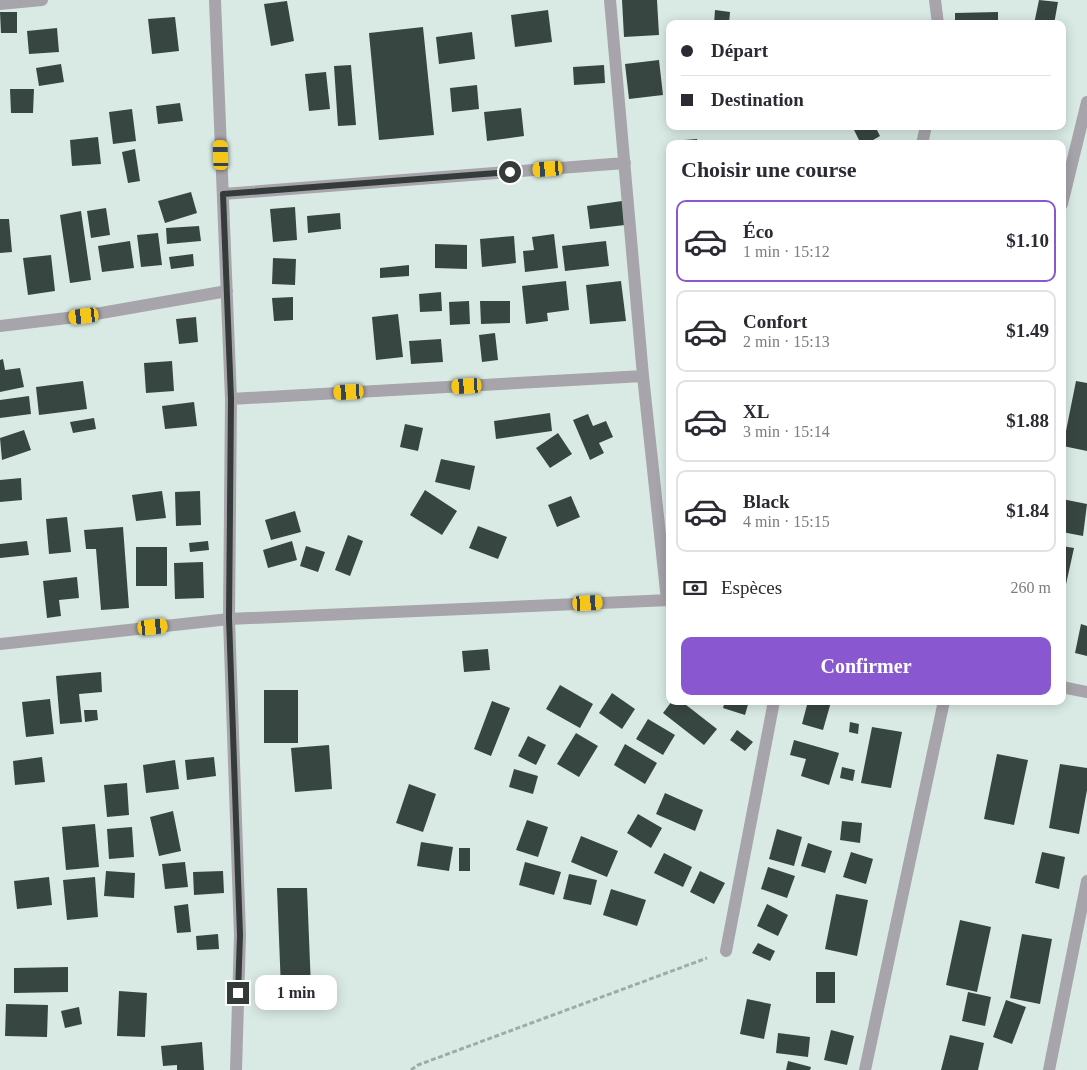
<!DOCTYPE html>
<html lang="fr">
<meta charset="utf-8">
<style>
:root{--surface:#fff;--page:#f7f7f7;--text:#2b2b33;--muted:#7c7c81;--line:#e1e1e2;--accent:#8957d0}
body{margin:0;font-family:"Times New Roman",serif;background:var(--page);color:var(--text);height:100vh;display:flex;flex-direction:column;font-size:19px;white-space:nowrap}
*{box-sizing:border-box;margin:0}
p{font-size:16px;color:var(--muted)}
.icon{flex:none;width:28px;height:28px;fill:none;stroke:currentColor;stroke-width:2;stroke-linecap:round;stroke-linejoin:round}
.map{position:relative;flex:1;overflow:hidden}
.side{position:absolute;left:666px;top:140px;width:400px;height:565px;display:flex;flex-direction:column;background:var(--surface);border-radius:10px;box-shadow:0 2px 12px #0003}
.side>*{flex:none}
.hud{position:absolute;left:666px;top:20px;width:400px;height:110px;border-radius:10px;box-shadow:0 2px 12px #0003;display:grid;align-content:center;height:110px;padding:0 15px;background:var(--surface)}
.end{position:absolute;width:22px;height:22px;margin:-11px;border:6px solid #353b39;background:#fff;box-shadow:0 0 0 2px #fff}
.from{border-radius:50%}
.bubble{position:absolute;height:35px;border-radius:10px;background:var(--surface);box-shadow:0 2px 12px #0003;font-size:16px;font-weight:700;line-height:35px;text-align:center}
.car{position:absolute;width:15px;height:30px;margin:-15px -8px;border-radius:6px;box-shadow:0 0 4px 1px #0007;background:linear-gradient(#f5c518 24%,#345 0 40%,#f5c518 0 76%,#345 0 86%,#f5c518 0)}
.hud b{display:flex;align-items:center;gap:18px;height:48px;font-size:19px}
.hud b+b{border-top:1px solid var(--line)}
.hud i{width:12px;height:12px;background:var(--text)}
ul{padding:0;list-style:none}
li{display:flex;align-items:center;gap:15px;height:82px;margin:0 10px 8px;padding:0 5px;border:2px solid var(--line);border-radius:10px}
li div{flex:1}
li b{display:block;font-size:19px}
li em{font-style:normal;font-weight:700}
li.on{border-color:var(--accent)}
li>.icon{width:45px;height:45px;stroke-width:1.5}
h2{padding:0 15px;font-size:22px;line-height:60px}
.pay{display:flex;align-items:center;gap:12px;height:55px;padding:0 15px;font-size:19px}
.pay p{margin-inline-start:auto}
.button{display:flex;gap:10px;margin-top:auto;padding:10px 15px}
.button a{flex:1;height:58px;border-radius:10px;background:var(--accent);color:#fff;font-size:20px;font-weight:700;line-height:58px;text-align:center}
.map>svg:first-child{display:block}
</style>
<div class="map">
<svg width="1087" height="1070" viewBox="0 0 1087 1070">
<rect width="100%" height="100%" fill="#d9eae4"/>
<!-- building -->
<path fill="#384641" d="M622,0H657L659,35L624,37Z
M1039,0L1058,2L1054,24H1034Z
M287,1L294,41L271,46L264,4Z
M548,10L552,42L515,47L511,15Z
M715,10L730,12L729,24H714Z
M0,12H17V33H1Z
M998,12V24H955V13Z
M175,17L179,51L152,54L148,19Z
M423,27L434,135L379,140L369,33Z
M57,28L59,52L29,54L27,31Z
M472,32L475,59L439,64L436,37Z
M659,60L663,95L629,99L625,64Z
M61,64L64,82L39,86L36,68Z
M351,65L356,125L338,126L334,66Z
M604,65L605,83L574,85L573,67Z
M326,72L330,109L309,111L305,74Z
M477,85L479,109L452,112L450,88Z
M10,89H34L33,113H11Z
M180,103L183,121L158,124L156,106Z
M521,108L524,136L487,141L484,112Z
M132,109L136,141L113,144L109,112Z
M852,126H875L880,136L866,144H861Z
M98,137L101,164L72,166L70,140Z
M697,139L698,144H672V141Z
M808,140V144H787V142Z
M135,149L140,181L128,183L122,152Z
M191,192L197,213L165,223L158,201Z
M622,201L625,225L590,229L587,206Z
M295,207L297,240L273,242L270,209Z
M106,208L110,235L91,238L87,211Z
M81,211L91,280L70,283L60,215Z
M340,213L341,229L308,233L307,216Z
M0,219H9L12,252L0,253Z
M199,226L201,241L167,244L166,228Z
M158,233L162,265L141,267L137,235Z
M554,234L558,268L525,272L523,251L534,250L532,237Z
M514,236L516,263L482,267L480,239Z
M130,241L134,268L102,272L98,246Z
M606,241L609,266L565,271L562,246Z
M435,244L467,245V269L435,268Z
M193,254L194,266L171,269L169,257Z
M51,255L55,291L28,295L23,258Z
M273,258L296,259L295,285L272,284Z
M409,265V276L380,278V268Z
M566,281L569,310L547,313L548,321L526,324L522,286Z
M621,281L626,321L590,324L586,285Z
M441,292L442,311L420,312L419,294Z
M293,297V320L274,321L272,298Z
M469,301L470,324L450,325L449,302Z
M480,301H510V323L481,324Z
M398,314L403,357L376,360L372,317Z
M196,317L198,342L179,344L176,319Z
M495,333L498,360L482,362L479,335Z
M441,339L443,362L411,364L409,341Z
M3,359L5,370L20,368L24,387L0,392V360Z
M172,361L174,391L146,393L144,363Z
M83,381L87,409L39,415L36,387Z
M1076,381L1087,383V451L1063,446Z
M29,396L31,414L0,418V400Z
M194,402L197,426L165,429L162,406Z
M550,413L552,431L496,439L494,421Z
M588,414L593,426L606,421L613,437L599,443L604,453L590,460L573,420Z
M94,418L96,429L73,433L70,422Z
M405,424L423,428L418,451L400,447Z
M24,430L31,450L2,460L0,438Z
M558,433L572,454L550,468L536,448Z
M441,459L475,466L470,490L435,482Z
M21,478L22,500L0,502V480Z
M425,490L457,511L442,535L410,515Z
M162,491L166,518L136,521L132,495Z
M200,491L201,525L176,526L175,492Z
M571,496L580,517L557,527L548,505Z
M1062,499L1087,504L1083,536L1062,532Z
M295,511L301,532L271,540L265,520Z
M67,517L71,552L49,554L46,519Z
M478,526L507,537L498,559L469,548Z
M123,527L129,608L101,610L96,549H86L84,530Z
M348,535L363,541L350,576L335,570Z
M27,541L29,555L0,558V544Z
M208,541L209,550L190,552L189,543Z
M292,541L297,560L268,568L263,550Z
M306,546L325,552L318,572L300,566Z
M1062,546L1074,548L1063,598H1062Z
M136,547H167V586H136Z
M203,562L204,598L175,599L174,563Z
M77,577L79,598L59,600L61,616L47,618L43,581Z
M1081,624L1087,626V656L1075,653Z
M488,649L490,670L464,672L462,651Z
M101,672L102,692L79,694L82,722L60,724L56,676Z
M560,685L593,704L580,728L546,709Z
M264,690H298V743H264Z
M612,693L635,709L622,729L599,713Z
M50,699L54,734L26,737L22,702Z
M492,701L510,708L491,756L474,749Z
M672,701H681L717,729L704,745L663,713Z
M725,701H749L745,715L723,708Z
M808,701L831,702L823,730L802,724Z
M84,710H97L98,720L85,722Z
M648,719L675,735L663,755L636,739Z
M850,722L859,724L858,734L849,732Z
M872,727L902,732L891,788L861,783Z
M737,730L753,742L745,751L730,740Z
M576,733L598,746L579,777L557,764Z
M528,736L546,745L536,765L518,756Z
M794,740L839,753L829,785L801,776L806,759L790,755Z
M625,744L657,763L645,784L614,765Z
M329,745L332,789L295,792L291,748Z
M997,754L1028,760L1014,825L984,819Z
M42,757L45,782L15,785L13,761Z
M214,757L216,776L187,780L185,760Z
M175,760L179,789L146,793L143,765Z
M1060,764L1087,768V790L1079,834L1049,828Z
M842,767L855,770L853,781L840,778Z
M514,769L538,776L533,794L509,787Z
M127,783L129,815L107,817L104,785Z
M409,784L436,794L423,832L396,823Z
M665,793L703,810L695,831L656,814Z
M173,811L181,851L159,856L150,817Z
M638,814L662,828L651,848L627,833Z
M527,820L548,827L538,857L516,850Z
M842,821L862,823L860,843L840,840Z
M95,824L99,867L66,870L62,827Z
M132,827L134,857L109,859L107,829Z
M777,829L802,837L794,866L769,859Z
M581,836L618,851L607,877L571,862Z
M421,842L453,847L449,871L417,866Z
M808,843L832,851L825,873L801,866Z
M459,848H470V871H459Z
M851,852L873,859L866,884L843,877Z
M1042,852L1065,857L1059,889L1035,883Z
M664,853L692,867L683,887L654,873Z
M185,862L188,887L165,889L162,864Z
M525,862L561,872L554,895L519,885Z
M768,867L795,876L787,898L761,889Z
M106,871L135,873L134,898L104,896Z
M223,871L224,893L194,895L193,872Z
M700,871L725,883L714,904L690,892Z
M569,874L597,880L591,905L563,899Z
M49,877L52,905L17,909L14,881Z
M95,877L98,917L67,920L63,880Z
M277,888H307L311,988L281,989Z
M611,889L646,900L637,926L603,915Z
M836,894L868,900L857,956L825,949Z
M188,904L191,932L177,933L174,906Z
M767,904L788,915L778,936L757,926Z
M960,920L991,927L977,992L946,985Z
M218,934L219,949L197,950L196,936Z
M1022,934L1052,939L1040,1004L1010,998Z
M758,943L775,951L770,961L752,953Z
M68,967V992L14,993V968Z
M816,972H835V1003H816Z
M119,991L147,993L145,1037L117,1036Z
M968,992L991,997L985,1026L962,1021Z
M747,999L771,1004L764,1039L740,1034Z
M1006,1000L1026,1007L1012,1044L993,1037Z
M6,1004L48,1005L47,1037L5,1036Z
M79,1007L82,1024L65,1028L61,1011Z
M831,1030L854,1036L847,1065L824,1060Z
M778,1033L810,1037L808,1057L776,1053Z
M950,1035L984,1043L978,1070H941Z
M202,1042L204,1070H177V1065L163,1066L161,1046Z
M788,1061L811,1067L810,1070H786Z"/>
<g fill="none" stroke-linecap="round" stroke-linejoin="round">
<!-- path -->
<path stroke="#9eaba6" stroke-width="3" stroke-dasharray="5 2.5" stroke-linecap="butt" d="M411,1070L418,1065L707,958"/>
<!-- street -->
<path stroke="#a7a5ab" stroke-width="12" d="M215,0L231,399L229,619L240,935L236,1070
M610,0L643,376L667,600
M935,0L938,24
M0,4L42,0
M922,144L926,126
M223,194L625,163
M1062,204L1087,102
M0,326L84,316L227,291
M231,399L643,376
M0,644L229,619L670,600
M1062,687L1087,692
M726,951L774,701
M865,1070L944,701
M1049,1070L1087,881"/>
</g>
<g fill="none" stroke-linecap="round" stroke-linejoin="round">
<!-- route -->
<path stroke="#353b39" stroke-width="6" d="M238,993L240,935L229,618L231,399L223,194L510,172"/>
</g>
</svg>
<i class="end from" style="left:510px;top:172px"></i>
<i class="end" style="left:238px;top:993px"></i>
<div class="bubble" style="left:255px;top:975px;width:82px">1 min</div>
<i class="car" style="left:221px;top:155px;rotate:358deg"></i>
<i class="car" style="left:548px;top:169px;rotate:266deg"></i>
<i class="car" style="left:84px;top:316px;rotate:263deg"></i>
<i class="car" style="left:467px;top:386px;rotate:267deg"></i>
<i class="car" style="left:349px;top:392px;rotate:267deg"></i>
<i class="car" style="left:588px;top:603px;rotate:87deg"></i>
<i class="car" style="left:153px;top:627px;rotate:84deg"></i>
<div class="hud">
<b><i class="from"></i>Départ</b>
<b><i></i>Destination</b>
</div>
<section class="side">
<h2>Choisir une course</h2>
<ul>
<li class="on"><svg class="icon" aria-label="car" viewBox="0 0 24 24"><path d="M5 17H2v-5l4-1 3-4h7l3 4 3 1v5h-3M9 17h6M6 11h13"/><circle cx="7" cy="17" r="2"/><circle cx="17" cy="17" r="2"/></svg><div><b>Éco</b><p>1 min · 15:12</p></div><em>$1.10</em></li>
<li><svg class="icon" aria-label="car" viewBox="0 0 24 24"><path d="M5 17H2v-5l4-1 3-4h7l3 4 3 1v5h-3M9 17h6M6 11h13"/><circle cx="7" cy="17" r="2"/><circle cx="17" cy="17" r="2"/></svg><div><b>Confort</b><p>2 min · 15:13</p></div><em>$1.49</em></li>
<li><svg class="icon" aria-label="car" viewBox="0 0 24 24"><path d="M5 17H2v-5l4-1 3-4h7l3 4 3 1v5h-3M9 17h6M6 11h13"/><circle cx="7" cy="17" r="2"/><circle cx="17" cy="17" r="2"/></svg><div><b>XL</b><p>3 min · 15:14</p></div><em>$1.88</em></li>
<li><svg class="icon" aria-label="car" viewBox="0 0 24 24"><path d="M5 17H2v-5l4-1 3-4h7l3 4 3 1v5h-3M9 17h6M6 11h13"/><circle cx="7" cy="17" r="2"/><circle cx="17" cy="17" r="2"/></svg><div><b>Black</b><p>4 min · 15:15</p></div><em>$1.84</em></li>
</ul>
<div class="pay"><svg class="icon" aria-label="cash" viewBox="0 0 24 24"><path d="M3 7h18v10H3z"/><circle cx="12" cy="12" r="2"/></svg>Espèces<p>260 m</p></div>
<div class="button"><a>Confirmer</a></div>
</section>
</div>
